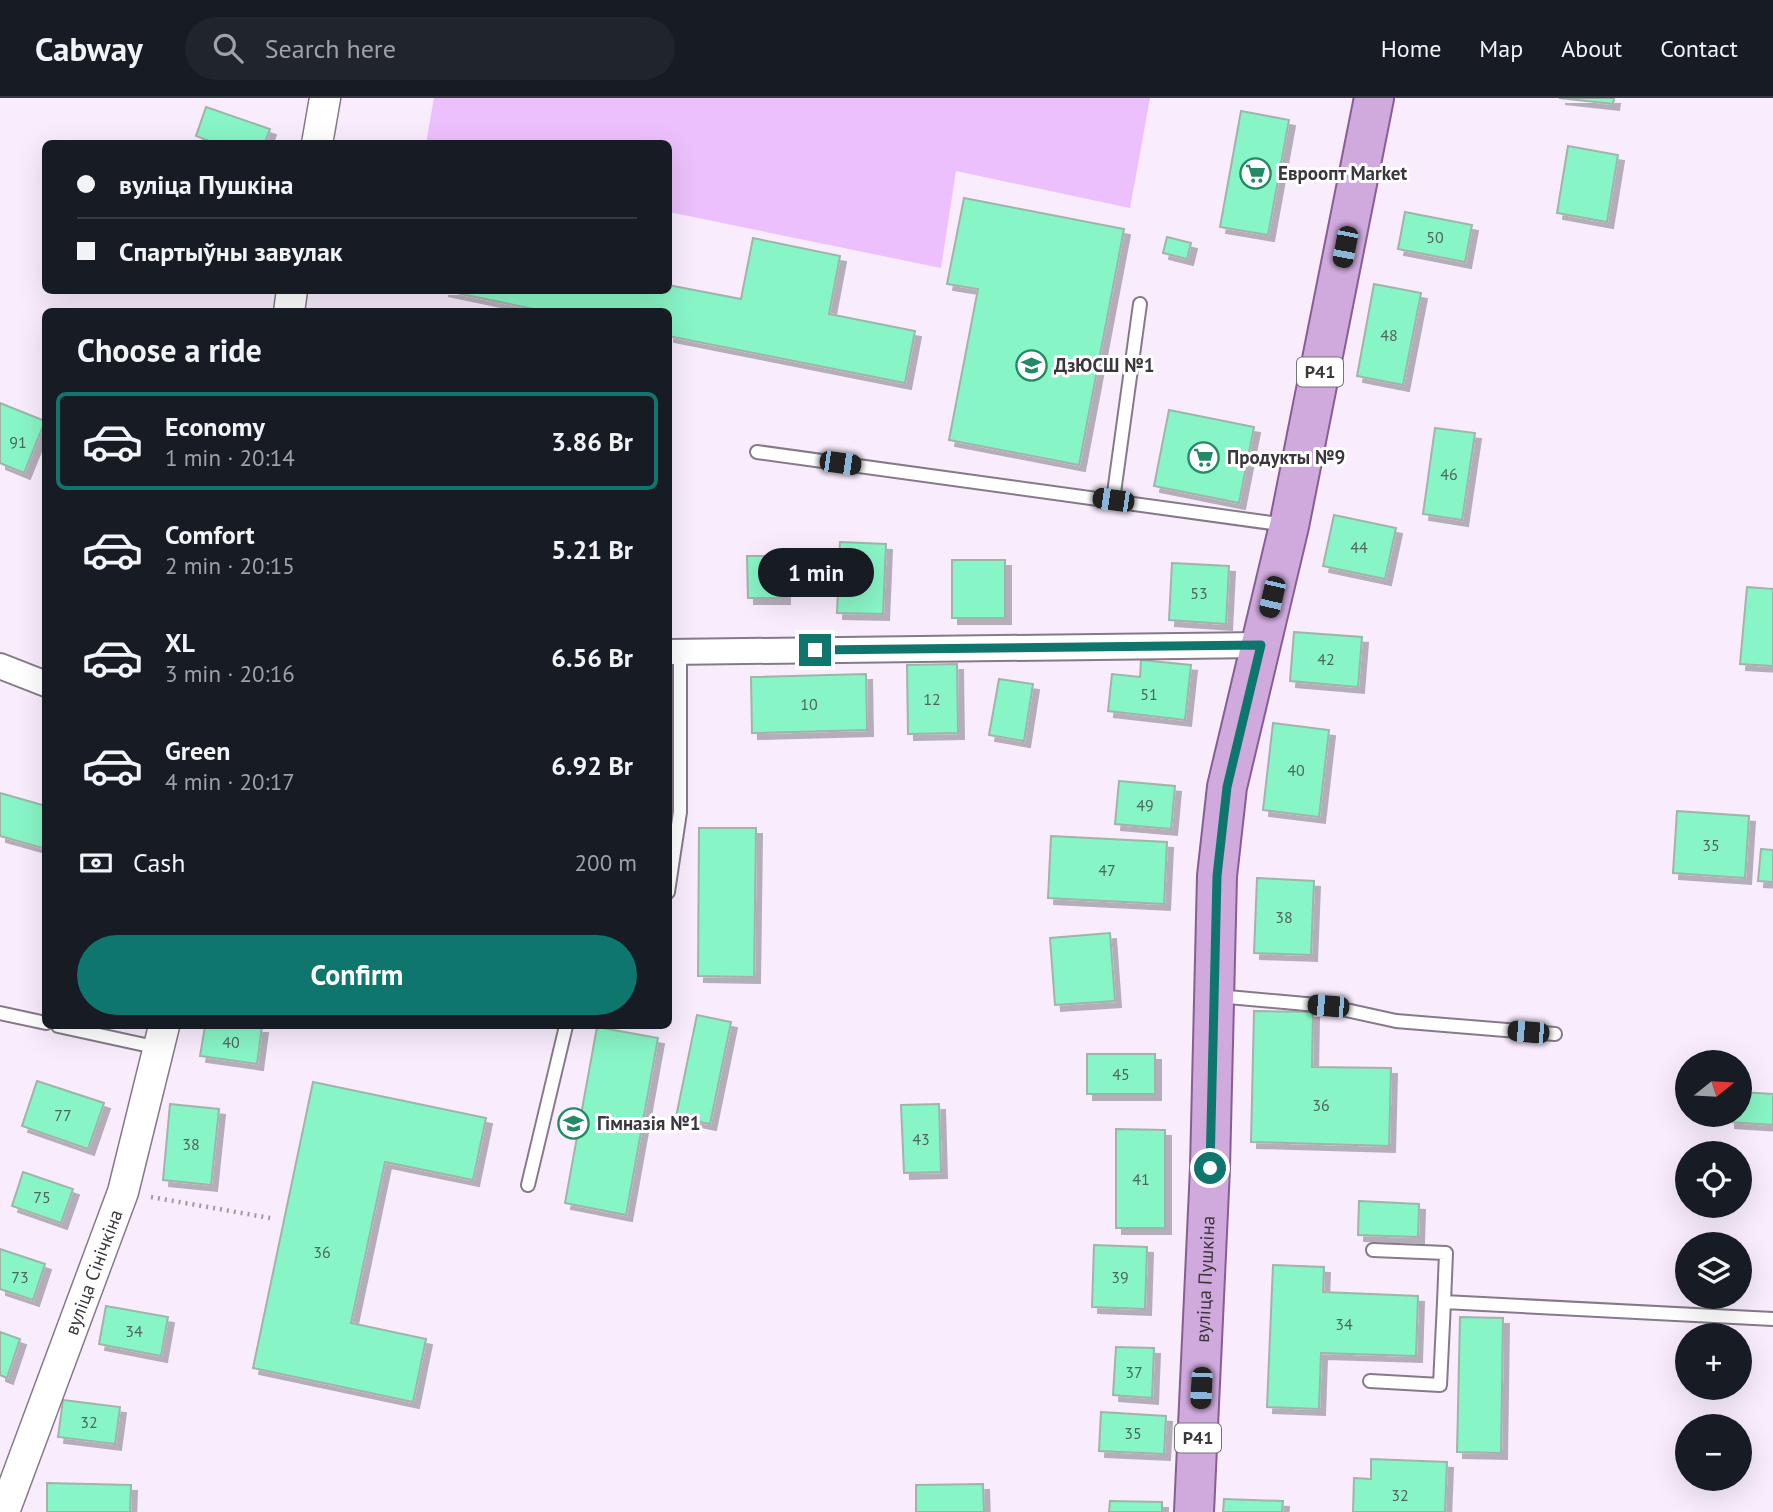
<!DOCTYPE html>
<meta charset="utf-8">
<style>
:root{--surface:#171b24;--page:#20242c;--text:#f1f3f6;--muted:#9ea1a6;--line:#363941;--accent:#0f766e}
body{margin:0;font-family:"PT Sans",sans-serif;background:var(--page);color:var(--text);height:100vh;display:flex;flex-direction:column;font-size:26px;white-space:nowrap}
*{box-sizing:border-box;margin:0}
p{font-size:23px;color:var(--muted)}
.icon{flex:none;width:38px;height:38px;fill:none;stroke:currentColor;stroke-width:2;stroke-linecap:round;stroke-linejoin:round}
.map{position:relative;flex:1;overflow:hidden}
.details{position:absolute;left:42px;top:210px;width:630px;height:721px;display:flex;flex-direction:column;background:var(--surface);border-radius:10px;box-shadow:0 7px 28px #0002}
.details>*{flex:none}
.guide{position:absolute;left:42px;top:42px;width:630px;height:154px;border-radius:10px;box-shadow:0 7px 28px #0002;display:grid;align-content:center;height:154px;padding:0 35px;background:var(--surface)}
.needle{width:46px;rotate:72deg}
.tools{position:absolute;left:1675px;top:952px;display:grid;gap:14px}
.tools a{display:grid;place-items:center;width:77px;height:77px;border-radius:50%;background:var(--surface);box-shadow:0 7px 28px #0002;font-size:35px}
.end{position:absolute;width:32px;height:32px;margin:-16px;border:9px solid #0f766e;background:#fff;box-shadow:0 0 0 4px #fff}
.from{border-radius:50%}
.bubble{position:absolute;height:49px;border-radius:24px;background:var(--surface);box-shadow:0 7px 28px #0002;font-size:23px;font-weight:700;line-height:49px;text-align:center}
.car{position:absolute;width:21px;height:42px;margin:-21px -10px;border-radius:9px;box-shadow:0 0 5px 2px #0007;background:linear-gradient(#222 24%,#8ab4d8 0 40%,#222 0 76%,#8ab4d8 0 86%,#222 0)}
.guide b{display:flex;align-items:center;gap:24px;height:66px;font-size:26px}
.guide b+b{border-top:2px solid var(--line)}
.guide i{width:18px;height:18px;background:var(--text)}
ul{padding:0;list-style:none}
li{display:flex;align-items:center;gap:21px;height:98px;margin:0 14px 10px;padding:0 21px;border:4px solid transparent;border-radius:10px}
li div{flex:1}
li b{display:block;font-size:26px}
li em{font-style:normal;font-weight:700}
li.current{border-color:var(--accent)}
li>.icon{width:63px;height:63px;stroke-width:1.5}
h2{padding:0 35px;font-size:32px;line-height:84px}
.pay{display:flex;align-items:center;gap:18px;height:77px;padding:0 35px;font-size:26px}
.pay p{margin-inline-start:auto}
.primary-button{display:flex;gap:14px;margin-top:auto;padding:14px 35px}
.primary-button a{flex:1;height:80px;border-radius:42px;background:var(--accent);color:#fff;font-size:28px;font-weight:700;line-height:80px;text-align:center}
header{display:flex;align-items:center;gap:42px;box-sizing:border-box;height:98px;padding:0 35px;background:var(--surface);border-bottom:2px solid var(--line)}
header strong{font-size:33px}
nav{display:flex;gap:38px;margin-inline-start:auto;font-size:24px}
.search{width:490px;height:63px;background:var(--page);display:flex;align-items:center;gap:18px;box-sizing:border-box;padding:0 24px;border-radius:38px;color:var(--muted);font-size:26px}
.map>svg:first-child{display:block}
</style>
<header>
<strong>Cabway</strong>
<div class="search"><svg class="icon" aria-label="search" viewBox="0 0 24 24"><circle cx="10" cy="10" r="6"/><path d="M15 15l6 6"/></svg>Search here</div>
<nav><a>Home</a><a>Map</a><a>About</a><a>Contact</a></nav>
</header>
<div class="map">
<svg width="1773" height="1414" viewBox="0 0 1773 1414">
<defs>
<filter id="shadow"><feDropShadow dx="6" dy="6" stdDeviation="0" flood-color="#0004"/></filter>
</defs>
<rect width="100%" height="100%" fill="#f8ecfd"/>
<!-- green -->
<path fill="#ecc0fc" d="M434,0H1150L1130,110L956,73L941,170L669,114L668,46L426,45Z"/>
<!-- building -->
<path fill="#88f5c6" stroke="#a1b4aa" stroke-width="2" filter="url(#shadow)" d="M1559,0H1614L1613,6Z
M206,9L270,31L264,46H217L196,38Z
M1241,13L1289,22L1268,137L1220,129Z
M1568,48L1618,57L1607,124L1557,115Z
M964,100L1124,131L1079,367L949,342L978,191L947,186Z
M1405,114L1472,127L1465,164L1398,151Z
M1167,139L1191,145L1187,161L1163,155Z
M753,140L840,158L829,216L915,233L905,285L668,238V214H548L442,192H668V187L741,201Z
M1374,186L1421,195L1403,287L1357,278Z
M0,305L45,323L24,375L0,365Z
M1169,312L1254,329L1239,405L1154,388Z
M1435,330L1475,335L1462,422L1423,416Z
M1334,417L1396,430L1385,481L1323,468Z
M840,444L886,446L883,516L837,515Z
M747,458H784V500H748Z
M952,462H1005V520H952Z
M1172,465L1229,468L1226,526L1169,522Z
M1747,489L1773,491V568L1740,566Z
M1294,534L1362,539L1358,589L1290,583Z
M1141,562L1191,567L1185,622L1108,613L1112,576L1140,579Z
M957,566L958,635L908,636L907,567Z
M866,576L867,632L752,635L751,579Z
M999,581L1033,586L1024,643L989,637Z
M1273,625L1329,632L1319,719L1263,712Z
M1119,683L1175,688L1171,731L1115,726Z
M0,695L46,708V751L0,738Z
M1677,713L1749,718L1745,780L1673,775Z
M699,730H756L754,879L698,878Z
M1051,738L1167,744L1164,806L1048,800Z
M1761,751L1773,752V784L1758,783Z
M1257,780L1314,783L1311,857L1254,855Z
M1110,835L1115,903L1055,907L1050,840Z
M1254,913L1313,914L1312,969L1391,970L1389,1048L1251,1044Z
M697,917L731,924L710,1026L676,1019Z
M205,928L262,929L257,966L200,958Z
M597,929L658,940L626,1117L565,1105Z
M1087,956H1155V996H1087Z
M37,983L104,1005L88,1051L22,1028Z
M313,984L486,1020L473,1082L385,1064L351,1225L426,1241L413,1304L253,1270Z
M1740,994L1773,996V1027L1729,1024V1017H1740Z
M170,1006L219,1011L211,1087L163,1082Z
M939,1006L941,1074L904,1075L901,1007Z
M1116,1031L1165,1032V1130H1116Z
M23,1074L73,1091L61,1125L12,1108Z
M1359,1103L1419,1106L1418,1139L1358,1137Z
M1094,1147L1147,1149L1145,1211L1092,1209Z
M0,1151L45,1166L33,1202L0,1191Z
M1273,1167L1324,1169L1323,1194L1418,1198L1416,1258L1321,1255L1319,1311L1267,1309Z
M106,1208L168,1219L161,1258L99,1246Z
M1460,1219L1503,1220L1501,1355L1457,1354Z
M0,1234L20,1241L7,1280L0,1277Z
M1116,1249L1154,1250L1152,1300L1113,1297Z
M63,1302L120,1309L115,1346L58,1339Z
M1101,1314L1166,1318L1164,1356L1099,1353Z
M1371,1361L1447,1364L1445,1414H1353L1354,1380L1371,1381Z
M47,1385L131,1387L130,1414H47Z
M983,1386L984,1414H916V1387Z
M1224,1401L1283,1403L1282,1414H1223Z
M1110,1403L1162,1404V1414H1109Z"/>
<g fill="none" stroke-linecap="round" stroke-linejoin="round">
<defs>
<path id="service" d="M757,354L1286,427
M1113,402L1140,206
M668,794L680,714V554
M1217,898L1328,908L1396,923L1555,936
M0,915L46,925
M58,928L159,950
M528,1087L566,928
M1373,1152L1446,1155L1444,1204L1773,1221
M1370,1283L1440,1287L1444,1204"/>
<path id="minor" d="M668,554L1261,547
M0,568L46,586"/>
<g id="tertiary">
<path d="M317,46L325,0"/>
<path d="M289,214L292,192"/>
<path id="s1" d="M4,1414L123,1094L164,928"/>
</g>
<g id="primary">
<path id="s2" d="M1194,1414L1210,1070L1217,778L1227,689L1289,428L1374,0"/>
</g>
</defs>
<!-- service casing -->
<use href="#service" stroke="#857a89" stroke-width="16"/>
<!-- minor casing -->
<use href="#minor" stroke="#857a89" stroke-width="28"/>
<!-- tertiary casing -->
<use href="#tertiary" stroke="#857a89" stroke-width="33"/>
<!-- primary casing -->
<use href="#primary" stroke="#875d96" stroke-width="42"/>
<!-- path -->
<path stroke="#a098a4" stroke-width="4.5" stroke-dasharray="2 5" stroke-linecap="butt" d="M151,1099L270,1120"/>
<!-- service -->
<use href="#service" stroke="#fff" stroke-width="12"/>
<!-- minor -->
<use href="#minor" stroke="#fff" stroke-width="24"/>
<!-- tertiary -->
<use href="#tertiary" stroke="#fff" stroke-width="30"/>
<!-- primary -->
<use href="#primary" stroke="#d0aadd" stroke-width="38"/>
</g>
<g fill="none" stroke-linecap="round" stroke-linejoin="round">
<!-- route -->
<path stroke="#0f766e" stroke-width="9" d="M815,552L1261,547L1227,689L1217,778L1210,1070"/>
</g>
<!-- icons -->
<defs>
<symbol id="supermarket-ring" viewBox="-11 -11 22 22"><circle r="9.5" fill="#fff" stroke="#248a65" stroke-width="1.5"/><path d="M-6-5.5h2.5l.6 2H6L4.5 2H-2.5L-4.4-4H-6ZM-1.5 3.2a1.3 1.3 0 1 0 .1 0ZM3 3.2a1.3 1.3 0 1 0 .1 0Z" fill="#248a65"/></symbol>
<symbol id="school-ring" viewBox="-11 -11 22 22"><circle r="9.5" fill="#fff" stroke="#248a65" stroke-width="1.5"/><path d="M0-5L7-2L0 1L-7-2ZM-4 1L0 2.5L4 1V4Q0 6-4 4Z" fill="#248a65"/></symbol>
</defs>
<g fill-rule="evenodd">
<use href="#supermarket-ring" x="1238" y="58" width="35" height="35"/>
<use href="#school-ring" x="1014" y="250" width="35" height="35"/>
<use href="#supermarket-ring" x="1186" y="342" width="35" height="35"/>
<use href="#school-ring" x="556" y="1008" width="35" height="35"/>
</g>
<g text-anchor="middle" stroke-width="6" stroke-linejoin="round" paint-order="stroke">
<!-- number labels -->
<g font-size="16" fill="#4e665f">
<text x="1435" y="145">50</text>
<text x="1389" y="243">48</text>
<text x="18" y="350">91</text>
<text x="1449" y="382">46</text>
<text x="1359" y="455">44</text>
<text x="1199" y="501">53</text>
<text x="1326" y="567">42</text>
<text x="1149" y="602">51</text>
<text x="932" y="607">12</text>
<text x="809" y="612">10</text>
<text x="1296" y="678">40</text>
<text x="1145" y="713">49</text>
<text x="1711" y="753">35</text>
<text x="1107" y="778">47</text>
<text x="1284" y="825">38</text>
<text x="231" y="950">40</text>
<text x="1121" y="982">45</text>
<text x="1321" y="1013">36</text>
<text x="63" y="1023">77</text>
<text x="921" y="1047">43</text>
<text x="191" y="1052">38</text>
<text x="1141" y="1087">41</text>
<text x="42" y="1105">75</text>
<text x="322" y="1160">36</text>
<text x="20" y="1185">73</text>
<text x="1120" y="1185">39</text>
<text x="1344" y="1232">34</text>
<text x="134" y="1239">34</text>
<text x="1134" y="1280">37</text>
<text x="89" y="1330">32</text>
<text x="1133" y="1341">35</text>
<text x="1400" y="1403">32</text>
</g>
<!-- shield labels -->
<g fill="#fff" stroke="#767377" stroke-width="2">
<rect x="1297" y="259.5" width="46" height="29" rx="5"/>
<rect x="1175" y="1325.5" width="46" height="29" rx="5"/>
</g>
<g font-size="18" font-weight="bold" fill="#3b373d">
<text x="1320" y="280">Р41</text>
<text x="1198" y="1346">Р41</text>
</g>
<!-- poi labels -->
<g font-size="19" font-weight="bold" fill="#3b373d" stroke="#fff" text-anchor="start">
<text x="1278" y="82">Евроопт Market</text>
<text x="1054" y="274">ДзЮСШ №1</text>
<text x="1227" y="366">Продукты №9</text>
<text x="597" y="1032">Гімназія №1</text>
</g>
<!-- street labels -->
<g font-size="19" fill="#3b373d" stroke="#fff">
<text dy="7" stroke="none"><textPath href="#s1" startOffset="256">вуліца Сінічкіна</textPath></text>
<text dy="7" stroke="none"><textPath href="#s2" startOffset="233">вуліца Пушкіна</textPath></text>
</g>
</g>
</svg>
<div class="tools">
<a><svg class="needle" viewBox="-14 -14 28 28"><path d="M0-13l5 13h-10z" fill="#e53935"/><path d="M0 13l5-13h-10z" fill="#9ea1a6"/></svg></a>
<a><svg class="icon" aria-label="locate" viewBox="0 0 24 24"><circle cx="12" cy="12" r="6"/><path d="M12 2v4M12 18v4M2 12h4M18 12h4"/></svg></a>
<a><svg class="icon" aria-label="layers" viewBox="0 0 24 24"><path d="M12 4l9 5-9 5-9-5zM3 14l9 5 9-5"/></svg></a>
<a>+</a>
<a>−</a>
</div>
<i class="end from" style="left:1210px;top:1070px"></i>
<i class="end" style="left:815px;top:552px"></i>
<div class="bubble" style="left:758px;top:450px;width:116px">1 min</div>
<i class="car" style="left:1345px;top:149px;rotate:191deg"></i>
<i class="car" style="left:840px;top:365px;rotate:98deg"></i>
<i class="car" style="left:1113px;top:402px;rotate:278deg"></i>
<i class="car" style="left:1272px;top:499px;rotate:193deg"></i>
<i class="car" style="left:1328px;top:908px;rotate:275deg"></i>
<i class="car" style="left:1528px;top:934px;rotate:275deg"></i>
<i class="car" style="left:1201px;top:1290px;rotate:183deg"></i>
<div class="guide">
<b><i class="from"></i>вуліца Пушкіна</b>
<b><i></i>Спартыўны завулак</b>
</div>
<section class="details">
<h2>Choose a ride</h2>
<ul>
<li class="current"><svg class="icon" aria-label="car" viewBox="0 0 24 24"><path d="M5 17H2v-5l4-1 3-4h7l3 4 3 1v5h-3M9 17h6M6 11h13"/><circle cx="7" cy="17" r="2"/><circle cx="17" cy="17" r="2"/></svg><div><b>Economy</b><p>1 min · 20:14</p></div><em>3.86 Br</em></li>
<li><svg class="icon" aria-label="car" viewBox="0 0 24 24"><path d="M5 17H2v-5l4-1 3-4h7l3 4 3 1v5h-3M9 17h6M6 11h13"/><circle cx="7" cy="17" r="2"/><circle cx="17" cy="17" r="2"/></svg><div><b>Comfort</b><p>2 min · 20:15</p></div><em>5.21 Br</em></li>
<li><svg class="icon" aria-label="car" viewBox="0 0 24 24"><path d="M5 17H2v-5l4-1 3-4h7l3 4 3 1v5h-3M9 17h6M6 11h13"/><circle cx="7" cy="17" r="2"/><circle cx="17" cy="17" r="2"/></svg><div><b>XL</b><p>3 min · 20:16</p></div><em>6.56 Br</em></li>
<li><svg class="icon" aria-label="car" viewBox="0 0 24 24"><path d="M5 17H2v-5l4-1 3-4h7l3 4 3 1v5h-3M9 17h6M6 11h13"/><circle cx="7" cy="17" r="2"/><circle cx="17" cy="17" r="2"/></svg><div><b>Green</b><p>4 min · 20:17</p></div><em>6.92 Br</em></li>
</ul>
<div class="pay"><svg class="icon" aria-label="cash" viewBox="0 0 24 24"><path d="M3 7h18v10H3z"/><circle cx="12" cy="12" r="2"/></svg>Cash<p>200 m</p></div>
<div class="primary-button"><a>Confirm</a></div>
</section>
</div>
